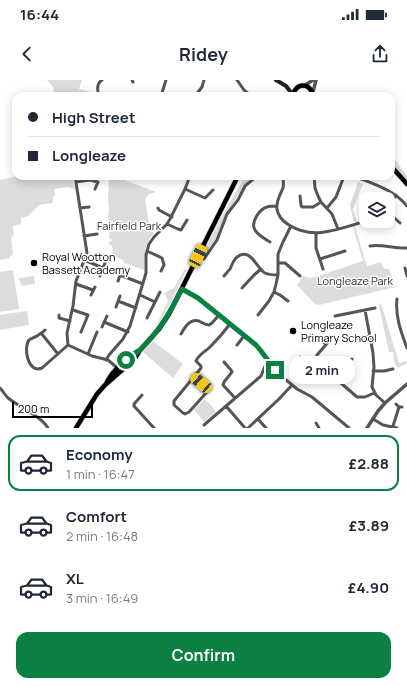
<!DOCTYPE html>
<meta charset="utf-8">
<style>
:root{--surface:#fff;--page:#f6f6f7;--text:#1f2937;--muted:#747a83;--line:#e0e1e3;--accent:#0b8043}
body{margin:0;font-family:Manrope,sans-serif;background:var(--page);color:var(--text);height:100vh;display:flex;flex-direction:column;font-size:15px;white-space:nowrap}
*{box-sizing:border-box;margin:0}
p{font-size:13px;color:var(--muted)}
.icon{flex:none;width:22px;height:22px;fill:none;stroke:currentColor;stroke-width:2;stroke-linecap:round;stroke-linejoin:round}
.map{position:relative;height:348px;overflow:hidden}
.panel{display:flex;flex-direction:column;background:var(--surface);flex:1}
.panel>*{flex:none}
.guide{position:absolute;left:12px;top:12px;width:383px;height:88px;border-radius:12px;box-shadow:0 2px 10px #0003;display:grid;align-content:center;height:88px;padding:0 16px;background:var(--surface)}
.buttons{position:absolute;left:359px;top:112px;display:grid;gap:8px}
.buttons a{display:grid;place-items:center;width:36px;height:36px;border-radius:8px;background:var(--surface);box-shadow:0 2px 10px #0003;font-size:20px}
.scale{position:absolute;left:12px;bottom:10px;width:81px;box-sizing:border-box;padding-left:4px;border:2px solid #000;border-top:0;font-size:11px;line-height:14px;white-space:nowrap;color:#000;-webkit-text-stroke:3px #fff;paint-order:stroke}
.end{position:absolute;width:18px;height:18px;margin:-9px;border:5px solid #0b8043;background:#fff;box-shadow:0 0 0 2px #fff}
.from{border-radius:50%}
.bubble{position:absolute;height:28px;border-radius:12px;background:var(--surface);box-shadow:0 2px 10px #0003;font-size:13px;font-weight:700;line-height:28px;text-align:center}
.car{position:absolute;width:12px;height:24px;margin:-12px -6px;border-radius:5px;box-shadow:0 0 3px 1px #0007;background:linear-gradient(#f5c518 24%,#345 0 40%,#f5c518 0 76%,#345 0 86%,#f5c518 0)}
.guide b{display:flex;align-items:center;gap:14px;height:38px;font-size:15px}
.guide b+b{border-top:1px solid var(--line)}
.guide i{width:10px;height:10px;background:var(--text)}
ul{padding:7px 0 0;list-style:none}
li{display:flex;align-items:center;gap:12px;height:56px;margin:0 8px 6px;padding:0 8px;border:2px solid transparent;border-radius:12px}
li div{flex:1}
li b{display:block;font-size:15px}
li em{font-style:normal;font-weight:700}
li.current{border-color:var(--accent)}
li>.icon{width:36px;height:36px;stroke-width:1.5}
.button{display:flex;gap:8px;margin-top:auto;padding:8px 16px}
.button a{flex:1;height:46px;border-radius:12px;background:var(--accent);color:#fff;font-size:16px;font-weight:700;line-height:46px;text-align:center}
.status{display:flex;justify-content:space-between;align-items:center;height:28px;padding:0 20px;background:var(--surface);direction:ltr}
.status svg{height:11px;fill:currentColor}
header{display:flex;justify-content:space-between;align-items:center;height:52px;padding:0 16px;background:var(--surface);font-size:18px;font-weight:700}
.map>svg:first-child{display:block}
</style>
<div class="status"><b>16:44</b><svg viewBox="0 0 49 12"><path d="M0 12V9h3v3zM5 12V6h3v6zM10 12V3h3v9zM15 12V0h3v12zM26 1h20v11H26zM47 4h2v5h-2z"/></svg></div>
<header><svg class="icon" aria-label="back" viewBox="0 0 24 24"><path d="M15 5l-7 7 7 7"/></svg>Ridey<svg class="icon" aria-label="share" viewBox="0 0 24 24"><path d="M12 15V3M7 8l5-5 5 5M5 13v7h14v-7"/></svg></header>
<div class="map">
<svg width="407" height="348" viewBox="0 0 407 348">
<rect width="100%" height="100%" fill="#fff"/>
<!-- green -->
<path fill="#dcdcdc" d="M47,0H82L79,9L96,13L97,16H55L53,7Z
M391,74L407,96V100L398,90L391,84Z
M18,96H72L75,109L68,107L54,109L55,115L53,116V121L52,123L39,125L28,136L21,138V144L13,146L14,154L11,158L13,175L10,176V178L0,180V100Z
M109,96H114L156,112L149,114L145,119L150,150L154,153L148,161L145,169L144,190L124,183L123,180L111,175L113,170L112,166L108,164L112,160L109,158L110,146L108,137L109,131L108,120Z
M245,96H256L245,105L226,134L215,161L201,179L200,180L217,145Z
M358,102L363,104L353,129L357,142H354L352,134L353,130L351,133L350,125Z
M355,146L365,181H366L367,186L381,182L384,189H389L395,207L319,225L315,224L297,205L303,196L310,198L318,196L363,181L353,147Z
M186,189H187L171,222L158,244H157L168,221L166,217V215L163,214L174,208L184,190Z
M13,190L19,229L0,232V192Z
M34,196L35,204L21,206L19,198Z
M381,223L399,283L407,281L406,284L398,288L394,281L393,272H389L379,226Z
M27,231L29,245L0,250V235Z
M153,261L183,284L173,298L143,272Z
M204,319L211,325L216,332L204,342L194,330Z"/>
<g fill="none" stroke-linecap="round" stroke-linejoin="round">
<defs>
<path id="primary" d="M293,16C295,2 311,2 313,16
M391,86L407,104
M106,304C112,290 126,279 138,271
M76,348L97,314L105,305L121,291L136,277L140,270L159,249L169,234L238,96"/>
</defs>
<!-- primary casing -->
<use href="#primary" stroke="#dbdbdb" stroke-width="6"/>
<!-- minor -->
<path stroke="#555" stroke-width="3" d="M132,0L133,2
M237,0L244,10L251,16
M99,16C97,10 96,4 102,0
M161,16L166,0
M195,16L202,7L204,0
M75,96L87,173L76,201L73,226L67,253L68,265L92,276L108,280L121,291
M283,96C283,100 284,104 283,108C280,115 276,121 277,129C278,136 284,142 289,145C314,161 341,148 366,141
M314,96L315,108L318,116L321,122L332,134L338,149
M354,96C373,104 393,109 407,126
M76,102L90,100L98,102L95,109
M185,109L205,118L213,110
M300,116L301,125L302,127H313L321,122
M388,127L396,115
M80,128L89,127
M158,128L159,130L172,137
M327,128L336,117L343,99
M388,132L400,143
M167,144L178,149L181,150L187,140
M316,154V168L323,189
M84,156L97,154
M270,162C265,159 258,155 255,150C250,142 260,129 267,127C270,126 274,126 277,126
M370,166C383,164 394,169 407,168
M147,171L162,178L164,185L161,191
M204,179L217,160L227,134L238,120L245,106L257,96
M320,179L345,171
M84,180L103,188
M278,183H285L300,196
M405,188L407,196
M120,195L143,204
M100,196L105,183
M224,196C226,194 228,191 230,189C232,185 233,181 236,178C250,165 257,189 265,193C269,195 274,195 278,195
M118,201L122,190
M76,204L93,210
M242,208L254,195L261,189
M182,209L198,218L256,265L261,271L273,288L279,294L297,309L312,317L349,348
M274,212L280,215L288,221
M91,215L95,207
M140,215L155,222
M397,219C395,236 401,252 407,268
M118,221L136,228
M116,227L120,216
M73,230L88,235L81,252
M365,230L373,273L374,287L372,307L376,315L385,323
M59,235V238L70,241
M258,235L269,221L274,212L276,204L278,195V174L283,162L291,146
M335,236L375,228
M147,238L160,212
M104,242L128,252
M102,247L107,236
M45,250C43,252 40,254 37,256C34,258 31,258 29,260C23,268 28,294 42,288L68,265
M41,253L58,274
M181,254C185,247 190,238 199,241C203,243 205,245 209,245L212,243L219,235
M311,255L315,258L326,264
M355,259L370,256
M237,265L244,256
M88,274L97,252
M300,277C306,282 309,284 316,283L321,288L334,297L357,317H365L374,313
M106,280L109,275L123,259L130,246L146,193V175L149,164L154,157L167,144L170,139L185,109L190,96
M224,282L231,290L232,292L224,302L223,305L235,318
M316,283L317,275L330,260
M373,291H384L393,289
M194,297L206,307L207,312L189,332L185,334L183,333L174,325V321L201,288V286L196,281C199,274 205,272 210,267C217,260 224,252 230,244
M334,297L352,279
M0,308C3,311 5,315 8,318C19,327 41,336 48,348
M142,315L134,324V326L154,348
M396,324L399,327H402
M226,326L245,348
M258,339L266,348
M373,339L383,345L397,348
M316,343L319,348
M204,345L261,296L265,286L270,283
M393,346L399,327
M248,348L279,319L292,305"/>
<!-- tertiary -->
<path stroke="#555" stroke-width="3.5" d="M304,6L313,0
M313,12L316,0
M367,348L378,331L385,323L407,304"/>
<!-- secondary -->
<path stroke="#222" stroke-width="4" d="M276,0L286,6L293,15"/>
<!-- primary -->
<use href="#primary" stroke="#000" stroke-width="4.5"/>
</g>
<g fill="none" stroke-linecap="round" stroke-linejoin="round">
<!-- route -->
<path stroke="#0b8043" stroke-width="5" d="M126,280C131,276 137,273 141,269C159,252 171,231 182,209L198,218L256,265L261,271L275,290"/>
</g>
<!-- markers -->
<g fill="#000" stroke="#fff" stroke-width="1.5">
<circle cx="34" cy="183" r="4"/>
<circle cx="293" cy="251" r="4"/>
</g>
<g text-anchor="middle" stroke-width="3" stroke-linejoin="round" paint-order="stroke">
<!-- park labels -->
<g font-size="11" fill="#333" stroke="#fff">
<text x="129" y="150">Fairfield Park</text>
<text x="355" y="205">Longleaze Park</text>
</g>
<!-- poi labels -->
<g font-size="11" fill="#000" stroke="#fff" text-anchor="start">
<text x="42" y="181">Royal Wootton<tspan x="42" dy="13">Bassett Academy</tspan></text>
<text x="301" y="249">Longleaze<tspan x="301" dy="13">Primary School</tspan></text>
</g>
</g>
</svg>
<div class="buttons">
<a><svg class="icon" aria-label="layers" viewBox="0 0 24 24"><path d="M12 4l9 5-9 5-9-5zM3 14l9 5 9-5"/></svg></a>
</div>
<div class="scale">200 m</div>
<i class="end from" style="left:126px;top:280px"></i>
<i class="end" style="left:275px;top:290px"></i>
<div class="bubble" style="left:289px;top:276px;width:66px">2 min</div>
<i class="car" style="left:198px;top:176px;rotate:26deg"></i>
<i class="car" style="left:201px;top:303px;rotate:311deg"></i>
<div class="guide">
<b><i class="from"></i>High Street</b>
<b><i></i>Longleaze</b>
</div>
</div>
<section class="panel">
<ul>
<li class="current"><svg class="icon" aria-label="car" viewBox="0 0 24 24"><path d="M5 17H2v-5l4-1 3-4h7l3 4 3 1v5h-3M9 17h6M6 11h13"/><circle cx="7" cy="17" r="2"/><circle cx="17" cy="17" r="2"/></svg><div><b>Economy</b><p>1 min · 16:47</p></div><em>£2.88</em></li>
<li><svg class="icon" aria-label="car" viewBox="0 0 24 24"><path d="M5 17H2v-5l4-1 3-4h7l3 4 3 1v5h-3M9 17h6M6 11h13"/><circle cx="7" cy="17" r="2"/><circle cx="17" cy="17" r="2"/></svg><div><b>Comfort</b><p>2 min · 16:48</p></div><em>£3.89</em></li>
<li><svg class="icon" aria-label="car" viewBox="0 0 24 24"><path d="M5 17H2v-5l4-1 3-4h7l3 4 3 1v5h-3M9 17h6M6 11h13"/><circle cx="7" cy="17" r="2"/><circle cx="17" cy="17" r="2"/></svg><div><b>XL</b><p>3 min · 16:49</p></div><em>£4.90</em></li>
</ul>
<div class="button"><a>Confirm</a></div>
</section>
